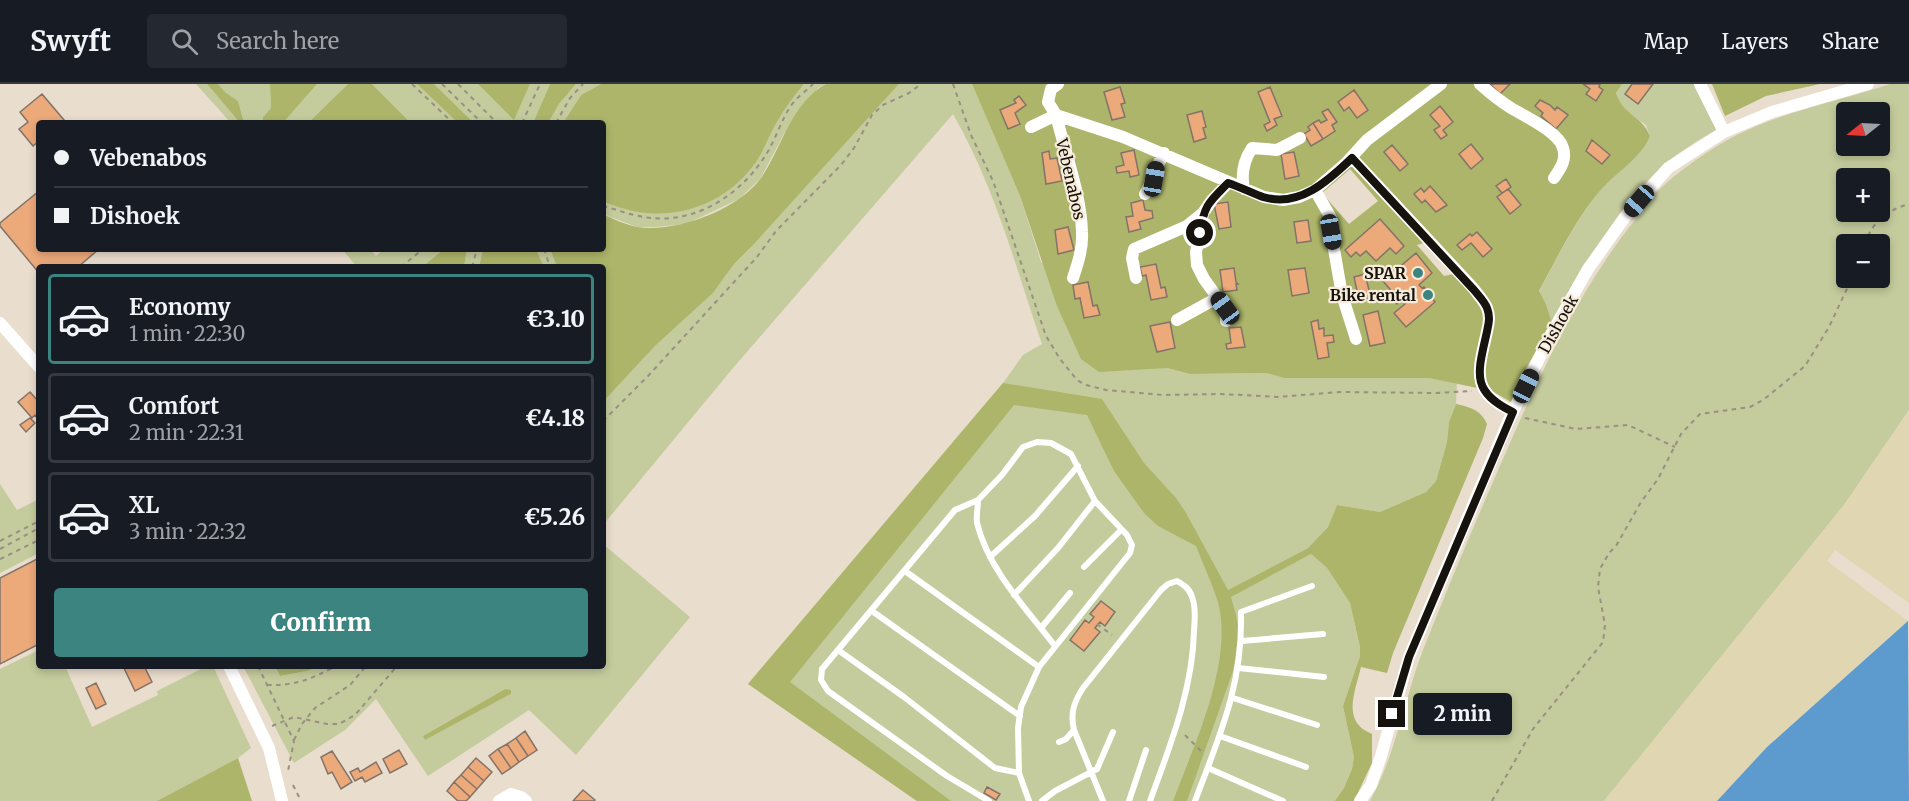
<!DOCTYPE html>
<meta charset="utf-8">
<style>
:root{--surface:#171b24;--page:#242831;--text:#f1f3f6;--muted:#9ea1a6;--line:#363941;--accent:#3c8480}
body{margin:0;font-family:Merriweather,serif;background:var(--page);color:var(--text);height:100vh;display:flex;flex-direction:column;font-size:22px;white-space:nowrap}
*{box-sizing:border-box;margin:0}
p{font-size:20px;color:var(--muted)}
.icon{flex:none;width:33px;height:33px;fill:none;stroke:currentColor;stroke-width:2;stroke-linecap:round;stroke-linejoin:round}
.map{position:relative;flex:1;overflow:hidden}
.details{position:absolute;left:36px;top:180px;width:570px;height:405px;display:flex;flex-direction:column;background:var(--surface);border-radius:6px;box-shadow:0 3px 9px #0003}
.details>*{flex:none}
.top-card{position:absolute;left:36px;top:36px;width:570px;height:132px;border-radius:6px;box-shadow:0 3px 9px #0003;display:grid;align-content:center;height:132px;padding:0 18px;background:var(--surface)}
.needle{width:39px;rotate:252deg}
.tools{position:absolute;left:1836px;top:18px;display:grid;gap:12px}
.tools a{display:grid;place-items:center;width:54px;height:54px;border-radius:6px;background:var(--surface);box-shadow:0 3px 9px #0003;font-size:30px}
.end{position:absolute;width:27px;height:27px;margin:-14px;border:8px solid #16120d;background:#fff;box-shadow:0 0 0 3px #fff}
.from{border-radius:50%}
.bubble{position:absolute;height:42px;border-radius:6px;background:var(--surface);box-shadow:0 3px 9px #0003;font-size:20px;font-weight:800;line-height:42px;text-align:center}
.car{position:absolute;width:18px;height:36px;margin:-18px -9px;border-radius:8px;box-shadow:0 0 4px 2px #0007;background:linear-gradient(#222 24%,#8ab4d8 0 40%,#222 0 76%,#8ab4d8 0 86%,#222 0)}
.top-card b{display:flex;align-items:center;gap:21px;height:57px;font-size:22px}
.top-card b+b{border-top:2px solid var(--line)}
.top-card i{width:15px;height:15px;background:var(--text)}
ul{padding:10px 0 0;list-style:none}
li{display:flex;align-items:center;gap:18px;height:90px;margin:0 12px 9px;padding:0 6px;border:3px solid var(--line);border-radius:6px}
li div{flex:1}
li b{display:block;font-size:22px}
li em{font-style:normal;font-weight:800}
li.on{border-color:var(--accent)}
li>.icon{width:54px;height:54px;stroke-width:1.5}
.primary-button{display:flex;gap:12px;margin-top:auto;padding:12px 18px}
.primary-button a{flex:1;height:69px;border-radius:6px;background:var(--accent);color:#fff;font-size:24px;font-weight:800;line-height:69px;text-align:center}
header{display:flex;align-items:center;gap:36px;box-sizing:border-box;height:84px;padding:0 30px;background:var(--surface);border-bottom:2px solid var(--line)}
header strong{font-size:28px}
nav{display:flex;gap:33px;margin-inline-start:auto;font-size:21px}
.search{width:420px;height:54px;background:var(--page);display:flex;align-items:center;gap:15px;box-sizing:border-box;padding:0 21px;border-radius:6px;color:var(--muted);font-size:22px}
.map>svg:first-child{display:block}
</style>
<header>
<strong>Swyft</strong>
<div class="search"><svg class="icon" aria-label="search" viewBox="0 0 24 24"><circle cx="10" cy="10" r="6"/><path d="M15 15l6 6"/></svg>Search here</div>
<nav><a>Map</a><a>Layers</a><a>Share</a></nav>
</header>
<div class="map">
<svg width="1909" height="717" viewBox="0 0 1909 717">
<rect width="100%" height="100%" fill="#e9ddcd"/>
<!-- green -->
<path fill="#c4cb9c" fill-rule="evenodd" d="M196,0H207L240,39H231Z
M218,0H270L271,24L263,33V39H244L238,17L225,8Z
M317,0H348L308,39H283Z
M372,0H417L458,39H411Z
M434,0H478L514,35L530,0H550L533,39H474Z
M576,0H601L581,11L563,39H548L559,20Z
M804,0H826L818,4L784,50L760,95L739,115L686,140L656,143H637L603,130V117C652,140 714,130 750,86C762,73 768,53 777,38C785,24 794,12 804,0Z
M899,0H972L1020,112L1041,178L1167,284L1190,290L1266,289L1284,294H1429L1457,299L1456,320L1449,338L1447,358L1436,397L1426,408L1380,428L1337,421L1328,443L1308,464L1228,506L1231,512L1311,470L1327,484L1350,519L1360,563V572L1343,622L1354,673L1352,685L1344,704L1336,717H917L748,600L1003,299L1023,271L1042,260C1015,181 995,103 953,30L733,284L603,441V318L655,262L713,209L734,180L755,159Z
M1622,0H1698L1718,45C1700,55 1681,66 1664,81C1617,122 1583,185 1552,239L1546,220L1539,208C1557,174 1575,137 1600,107C1616,88 1641,75 1650,52L1646,41L1620,22L1616,9Z
M1890,0H1909V326L1844,421L1604,717H1370C1396,670 1404,616 1423,566C1447,505 1473,444 1499,384C1536,299 1574,214 1631,141C1641,129 1650,114 1661,104C1677,89 1695,76 1714,64C1767,30 1831,20 1890,0ZM1846,28H1880V62H1846ZM1846,94H1880V128H1846ZM1846,160H1880V194H1846Z
M342,165H370L376,172L384,165H444L422,183H357Z
M467,165H483L479,183H464Z
M536,165H550L557,183H544Z
M0,400L17,426L39,415V469L0,489Z
M603,460L690,533L576,671L529,626L428,692L376,615L345,646L294,679L243,582H275L280,592L307,587L319,582H603ZM505,605L511,610L425,656L423,652Z
M39,566V582H65L92,643L158,611L157,607L207,582H213L251,664L238,674L157,717H0V585Z"/>
<!-- forest -->
<path fill="#acb569" fill-rule="evenodd" d="M207,0H218L225,8L238,17L244,39H240Z
M270,0H317L283,39H263V33L271,24Z
M348,0H372L411,39H308Z
M417,0H434L474,39H458Z
M478,0H530L514,36Z
M550,0H576L559,20L548,39H533Z
M601,0H804C794,12 785,24 777,38C768,53 762,73 750,86C714,130 653,141 603,117V39H563L581,11Z
M826,0H899L755,159L734,180L713,209L655,262L603,318V183H557L550,165H603V130C613,135 626,141 637,143C676,149 738,126 761,94C782,64 791,19 826,0Z
M972,0H1622L1616,9C1624,33 1641,30 1650,52C1641,75 1616,88 1600,107C1575,136 1557,174 1539,207L1546,220L1552,239L1524,288L1511,318L1492,307L1429,294H1284L1266,289L1190,290L1167,284L1099,288L1081,275L1057,222L1020,112ZM1350,85L1378,117L1349,140L1322,109ZM1434,156L1463,188L1444,192L1417,161Z
M1712,0H1820L1766,12L1725,32Z
M444,165H467L464,183H422Z
M483,165H536L544,183H479Z
M1003,299L1102,315L1144,379L1176,414L1186,429L1228,506L1308,464L1328,443L1337,421L1380,428L1426,408L1436,397L1447,358L1449,338L1456,320C1470,323 1481,326 1487,340L1483,354L1393,569L1387,589L1361,583C1355,608 1341,638 1372,650V679L1354,717H1335L1344,704L1352,685L1354,673L1343,622L1360,572V563L1350,519L1327,484L1311,470L1231,513L1236,531L1239,549L1233,587L1187,717H1173C1194,662 1234,577 1218,518C1212,499 1203,480 1196,462L1158,442L1144,429L1114,387L1087,331L1014,321L790,598L951,717H917L748,600Z
M275,582H319L307,587L280,592Z
M505,605L511,606V610L425,656L423,652Z
M238,674L252,717H157Z"/>
<!-- sand -->
<path fill="#e0d6b1" d="M1909,326V519L1835,466L1827,477L1908,537L1767,663L1717,717H1604L1844,421Z"/>
<!-- water -->
<path fill="#5d9bce" d="M1908,537L1909,717H1717L1767,663Z"/>
<!-- building -->
<path fill="#eca97a" stroke="#837368" stroke-width="1.5" d="M1490,0H1510L1500,10Z
M1583,0H1600L1599,3L1603,6L1596,17L1586,10L1590,5Z
M1632,0H1653L1638,20L1625,10Z
M1120,3L1125,19L1121,20L1125,33L1112,36L1104,8Z
M1270,3L1282,32L1274,35L1277,41L1267,47L1264,41L1270,38L1258,8Z
M1354,6L1368,26L1357,34L1349,23L1344,27L1338,18Z
M42,10L64,36L60,39H39V57L33,62L19,45L28,38L20,28Z
M1019,12L1026,21L1015,29L1020,40L1008,45L1000,26L1016,19L1014,16Z
M1540,16L1550,21L1555,26L1557,23L1568,31L1556,45L1541,32L1543,29L1535,22Z
M1440,22L1453,38L1443,46L1447,51L1441,55L1434,46L1440,42L1430,31Z
M1328,25L1337,38L1332,41L1335,47L1323,55L1313,39L1319,36L1321,39L1327,36L1322,28Z
M1202,27L1206,43L1203,44L1206,54L1194,58L1187,31Z
M1313,39L1323,55L1311,62L1304,50L1310,46L1308,43Z
M1592,56L1610,71L1602,80L1586,67Z
M1471,60L1483,75L1471,85L1459,70Z
M1392,61L1408,80L1400,87L1384,68Z
M1134,66L1139,91L1130,93L1129,87L1117,89L1116,83L1124,81L1121,69Z
M1049,67L1050,75L1057,74L1062,97L1046,100L1042,69Z
M1294,68L1299,92L1285,95L1281,70Z
M1506,95L1511,103L1502,109L1496,102Z
M1430,102L1447,121L1436,128L1425,116L1422,119L1414,110L1421,104L1424,108Z
M1508,105L1521,121L1510,130L1497,113Z
M39,107V165H99L78,183H39V189L0,142V139Z
M1143,116L1145,126L1152,127L1153,134L1139,138L1141,145L1129,148L1126,133L1133,132L1131,119Z
M1228,118L1231,143L1219,145L1214,120Z
M1380,135L1404,162L1396,170L1390,164L1376,177L1366,167L1360,172L1356,168L1351,173L1345,166Z
M1308,136L1311,157L1297,159L1294,138Z
M1068,143L1074,166L1058,170L1055,146Z
M1477,148L1492,165L1483,173L1471,159L1462,166L1457,161L1470,150L1472,152Z
M1416,169L1432,189L1419,201L1422,204L1424,203L1435,218L1406,243L1394,229L1405,220L1401,216L1397,220L1391,214L1395,211L1383,197Z
M1156,180L1161,204L1165,203L1167,213L1151,216L1146,191L1142,192L1140,183Z
M1234,184L1236,198L1238,200H1236L1237,206L1223,208L1220,186Z
M1305,184L1309,209L1292,212L1288,186Z
M1365,190L1371,214L1359,216L1354,193Z
M1088,198L1093,222L1097,221L1100,231L1084,234L1080,214L1075,215L1073,201Z
M1378,227L1385,259L1370,262L1363,231Z
M1318,236L1319,245L1324,244V252L1333,251L1334,258L1327,259L1329,273L1318,275L1311,238Z
M1170,238L1175,264L1157,268L1150,242Z
M1241,243L1245,263L1227,265L1226,260L1231,259L1229,244Z
M30,308L39,318V335L35,331L32,334L18,318Z
M30,334L35,339L26,348L20,341Z
M39,474V560L0,580V494Z
M1101,517L1115,528L1105,542L1100,538L1095,544L1100,548L1084,567L1070,556L1085,536L1089,539L1094,533L1090,530Z
M123,582H144L152,598L135,607Z
M96,599L106,620L96,625L86,604Z
M525,647L537,666L528,672L516,654Z
M516,654L528,672L519,678L507,660Z
M507,660L519,678L511,684L498,665Z
M498,665L511,684L502,690L489,672Z
M399,666L407,680L390,689L383,675Z
M332,667L352,698L341,705L332,688L328,690L321,673Z
M476,674L492,688L484,697L468,683Z
M376,678L382,689L365,698L362,693L355,697L350,688L358,684L360,688Z
M468,683L484,697L477,705L461,691Z
M461,691L477,705L470,713L454,698Z
M454,698L470,713L466,717H458L447,707Z
M987,703L1000,710L996,716L984,709Z
M583,706L595,716L594,717H573Z"/>
<g fill="none" stroke-linecap="round" stroke-linejoin="round">
<!-- path -->
<path stroke="#999084" stroke-width="2" stroke-dasharray="4.5 4.5" stroke-linecap="butt" d="M412,0L453,39
M442,0L482,39
M458,0L497,39
M953,0L971,51L993,97L1046,252L1060,275L1077,296L1086,301L1106,306L1163,311L1222,310L1277,313L1340,308L1436,309L1472,307
M522,39L540,0
M556,39L570,14L583,0
M603,122C615,125 627,130 639,132C691,144 741,112 767,69C776,54 781,37 790,23C796,14 806,7 813,0
M1864,160C1874,137 1885,127 1909,120
M544,165L550,183
M401,183L423,165
M472,183L477,165
M1525,334L1576,345L1628,341L1675,363
M603,337L648,292L757,173L776,147L841,81L854,64L872,31L883,21L909,9L921,0
M0,457L39,437
M0,465L39,444
M0,475L39,456
M1097,540L1112,551
M258,582L294,657L288,687
M267,601C296,602 311,595 336,582
M272,642L294,633L327,640H339L355,631L397,582
M1185,651L1202,668
M294,656L302,640L315,624L350,601L366,582
M293,701L301,717
M1492,717L1533,645L1603,558L1605,541L1598,503L1600,485L1609,469L1616,462L1641,418L1658,395L1681,350L1700,330L1750,323L1763,316L1805,282L1829,243L1852,194"/>
<!-- service -->
<path stroke="#fff" stroke-width="6" d="M978,416C978,423 976,432 977,439C989,487 1026,524 1055,562
M990,473L1035,432L1078,382
M1084,483L1121,446
M905,487L1039,583
M1014,511L1058,464L1095,417
M872,527L1020,632
M1041,544L1070,509
M1242,557L1323,550
M838,566L904,613L995,684L1019,689
M1238,584L1324,593
M1233,614L1317,641
M1220,652L1306,683
M1059,658L1066,655L1074,646
M1208,684L1283,717
M989,717L947,692L828,607L821,596L822,585L955,426L978,416L1002,391L1023,363L1037,358L1051,359L1071,370L1095,417L1127,451L1132,461L1130,469L1039,583L1021,623L1018,644L1019,689L1029,717
M1042,717L1055,707L1097,685L1113,648
M1103,717L1074,646C1070,629 1074,618 1083,604L1161,506L1168,500L1177,497C1184,501 1190,505 1192,513C1196,523 1195,536 1194,546C1193,605 1170,662 1150,717
M1129,717L1146,666
M1195,717C1220,651 1243,600 1241,528L1312,502"/>
<!-- minor -->
<path stroke="#fff" stroke-width="12" d="M1058,0L1051,5L1048,18L1056,31C1065,68 1081,111 1082,148C1083,164 1078,179 1073,194
M1480,0C1490,9 1500,17 1511,24C1524,32 1559,48 1563,64C1567,76 1560,85 1554,94
M1700,0L1724,48
M1031,43L1056,31L1123,53L1264,113L1283,116L1299,113L1315,106L1346,79L1367,56L1441,0
M1352,74L1474,205C1478,211 1485,218 1487,224C1491,234 1488,242 1486,252C1477,291 1472,308 1513,328
M1244,105C1241,91 1244,76 1252,64L1277,66L1300,54
M1315,106L1331,134V148L1342,211L1356,255
M1145,110C1153,96 1156,83 1164,69
M1136,194L1132,174L1134,165L1187,142L1203,129
M1177,236L1217,214
M1226,237L1225,224L1204,195L1197,181L1196,168L1203,129L1212,116L1228,99
M0,239L39,283
M229,582L269,664L282,717
M499,717L511,710L521,713L526,717
M1360,717L1371,701L1381,672L1409,573L1508,338L1550,252L1588,185L1625,133L1668,84L1724,48L1772,28L1868,0"/>
</g>
<g fill="none" stroke-linecap="round" stroke-linejoin="round">
<!-- route -->
<path stroke="#16120d" stroke-width="8" d="M1200,149C1204,121 1209,118 1228,99C1240,103 1252,109 1263,113C1299,124 1328,97 1352,74L1474,206C1478,211 1485,218 1487,224C1491,234 1488,242 1486,252C1477,291 1472,308 1513,328L1409,573L1392,630"/>
</g>
<!-- markers -->
<g fill="#3c8480" stroke="#f7ebda" stroke-width="2">
<circle cx="1418" cy="189" r="6"/>
<circle cx="1428" cy="211" r="6"/>
</g>
<g text-anchor="middle" stroke-width="4.5" stroke-linejoin="round" paint-order="stroke">
<!-- street labels -->
<g font-size="16" fill="#16120d" stroke="#f7ebda">
<text transform="translate(1071 95) rotate(77)" y="6">Vebenabos</text>
<text transform="translate(1558 240) rotate(-61)" y="6">Dishoek</text>
</g>
<!-- poi labels -->
<g font-size="16" font-weight="bold" fill="#16120d" stroke="#f7ebda" text-anchor="end">
<text x="1406" y="195">SPAR</text>
<text x="1416" y="217">Bike rental</text>
</g>
</g>
</svg>
<div class="tools">
<a><svg class="needle" viewBox="-14 -14 28 28"><path d="M0-13l5 13h-10z" fill="#e53935"/><path d="M0 13l5-13h-10z" fill="#9ea1a6"/></svg></a>
<a>+</a>
<a>−</a>
</div>
<i class="end from" style="left:1200px;top:149px"></i>
<i class="end" style="left:1392px;top:630px"></i>
<div class="bubble" style="left:1413px;top:609px;width:99px">2 min</div>
<i class="car" style="left:1154px;top:95px;rotate:10deg"></i>
<i class="car" style="left:1639px;top:117px;rotate:221deg"></i>
<i class="car" style="left:1331px;top:148px;rotate:170deg"></i>
<i class="car" style="left:1225px;top:224px;rotate:324deg"></i>
<i class="car" style="left:1526px;top:302px;rotate:26deg"></i>
<div class="top-card">
<b><i class="from"></i>Vebenabos</b>
<b><i></i>Dishoek</b>
</div>
<section class="details">
<ul>
<li class="on"><svg class="icon" aria-label="car" viewBox="0 0 24 24"><path d="M5 17H2v-5l4-1 3-4h7l3 4 3 1v5h-3M9 17h6M6 11h13"/><circle cx="7" cy="17" r="2"/><circle cx="17" cy="17" r="2"/></svg><div><b>Economy</b><p>1 min · 22:30</p></div><em>€3.10</em></li>
<li><svg class="icon" aria-label="car" viewBox="0 0 24 24"><path d="M5 17H2v-5l4-1 3-4h7l3 4 3 1v5h-3M9 17h6M6 11h13"/><circle cx="7" cy="17" r="2"/><circle cx="17" cy="17" r="2"/></svg><div><b>Comfort</b><p>2 min · 22:31</p></div><em>€4.18</em></li>
<li><svg class="icon" aria-label="car" viewBox="0 0 24 24"><path d="M5 17H2v-5l4-1 3-4h7l3 4 3 1v5h-3M9 17h6M6 11h13"/><circle cx="7" cy="17" r="2"/><circle cx="17" cy="17" r="2"/></svg><div><b>XL</b><p>3 min · 22:32</p></div><em>€5.26</em></li>
</ul>
<div class="primary-button"><a>Confirm</a></div>
</section>
</div>
